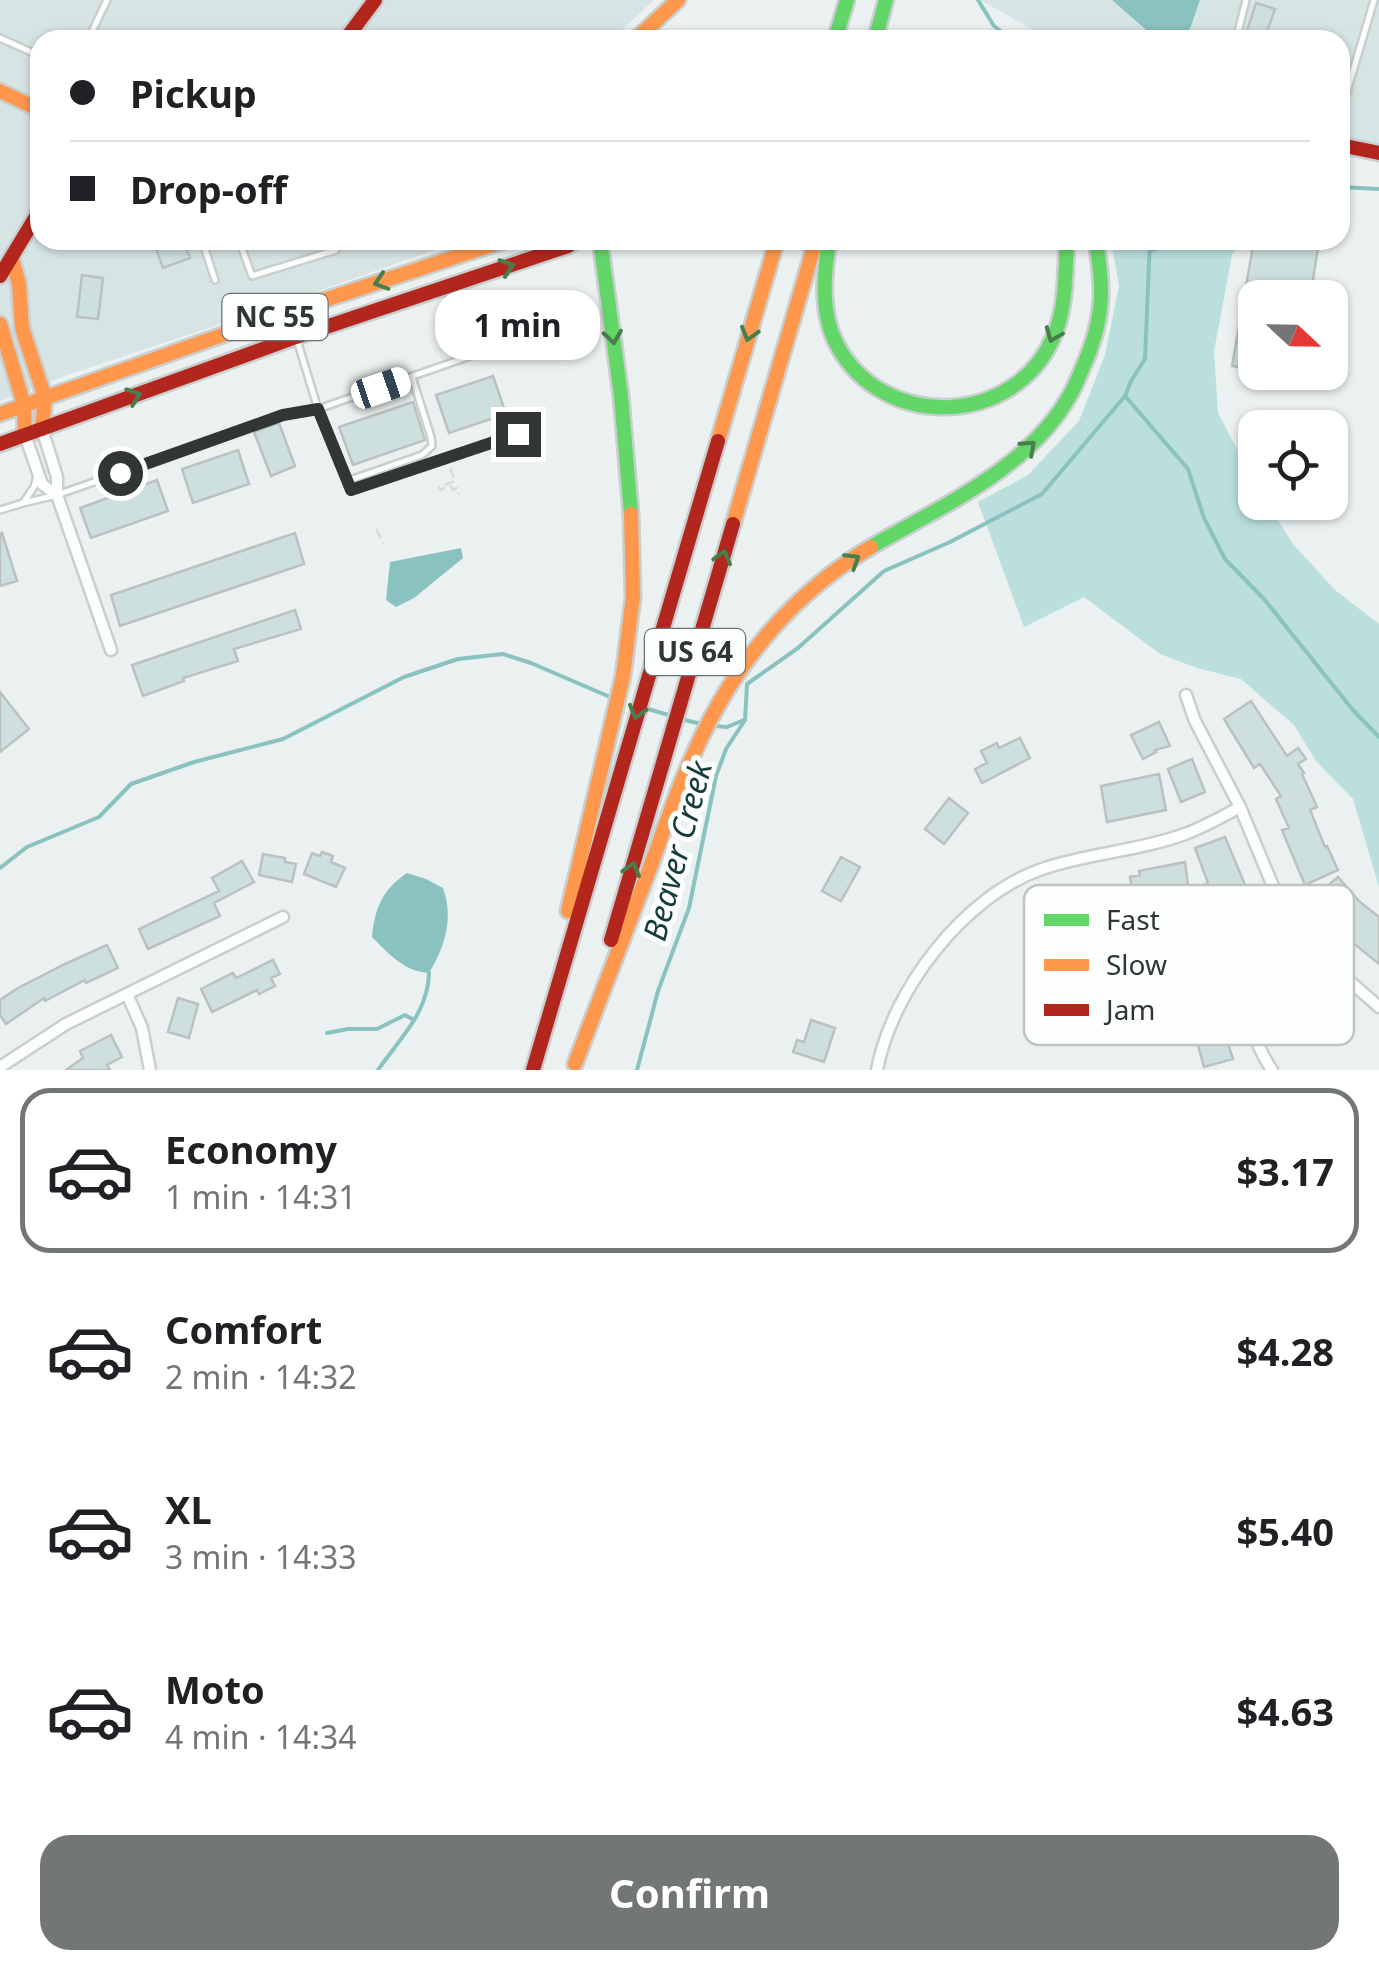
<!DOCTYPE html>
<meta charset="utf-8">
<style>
:root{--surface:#fff;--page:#f6f6f6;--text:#202124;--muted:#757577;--line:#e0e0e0;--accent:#727776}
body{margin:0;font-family:"Noto Sans",sans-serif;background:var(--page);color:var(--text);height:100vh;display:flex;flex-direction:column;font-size:38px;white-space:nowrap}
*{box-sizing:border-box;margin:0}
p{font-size:32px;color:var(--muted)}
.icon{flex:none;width:55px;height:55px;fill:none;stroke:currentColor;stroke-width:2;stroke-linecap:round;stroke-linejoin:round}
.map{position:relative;height:1070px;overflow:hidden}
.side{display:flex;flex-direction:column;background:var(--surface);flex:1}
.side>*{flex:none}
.top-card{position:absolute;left:30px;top:30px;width:1320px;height:220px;border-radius:30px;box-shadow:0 2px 8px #0004;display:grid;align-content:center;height:220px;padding:0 40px;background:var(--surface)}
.needle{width:65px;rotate:112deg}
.controls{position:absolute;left:1238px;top:280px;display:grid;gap:20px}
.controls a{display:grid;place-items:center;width:110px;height:110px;border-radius:20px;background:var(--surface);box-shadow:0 2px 8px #0004;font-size:50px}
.end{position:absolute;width:45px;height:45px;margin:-22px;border:12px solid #313635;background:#fff;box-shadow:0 0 0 5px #fff}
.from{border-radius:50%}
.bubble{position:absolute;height:70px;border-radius:30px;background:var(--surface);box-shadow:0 2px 8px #0004;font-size:32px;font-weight:700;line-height:70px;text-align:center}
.car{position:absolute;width:30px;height:60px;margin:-30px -15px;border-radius:12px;box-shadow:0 0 8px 2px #0007;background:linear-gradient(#fff 24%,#345 0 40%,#fff 0 76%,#345 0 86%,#fff 0)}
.top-card b{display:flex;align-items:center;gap:35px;height:95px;font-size:38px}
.top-card b+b{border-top:2px solid var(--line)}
.top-card i{width:25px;height:25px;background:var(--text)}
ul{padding:18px 0 0;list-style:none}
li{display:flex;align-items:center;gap:30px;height:165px;margin:0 20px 15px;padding:0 20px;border:5px solid transparent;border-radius:30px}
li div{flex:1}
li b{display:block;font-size:38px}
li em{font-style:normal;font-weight:700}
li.on{border-color:var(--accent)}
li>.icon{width:90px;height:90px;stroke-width:1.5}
.cta{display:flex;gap:20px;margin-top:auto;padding:20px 40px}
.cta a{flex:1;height:115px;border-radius:30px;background:var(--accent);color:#fff;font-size:40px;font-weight:700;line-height:115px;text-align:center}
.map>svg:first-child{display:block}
</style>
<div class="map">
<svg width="1379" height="1070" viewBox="0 0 1379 1070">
<rect width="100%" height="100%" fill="#eaf1f0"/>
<!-- built -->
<path fill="#d6e4e3" d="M0,0H654L611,40H40V240H463L278,305L67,375L0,401Z
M981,0H1379V153L1340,145V40H1050Z"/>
<!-- green -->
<path fill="#bbdfdd" d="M1111,240H1243L1232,255L1214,351L1218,413L1255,483V502L1267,503L1293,544L1335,590L1379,624V887L1353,799L1316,761L1294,725L1241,679L1197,668L1160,654L1084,597L1024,627L978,502L1028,475L1079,421L1105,355L1119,286Z"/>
<!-- water -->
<path fill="#89c2bf" d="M1112,0H1200C1188,31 1194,40 1158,40Z
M461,548L463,558L414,598L396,607L386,600L390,562Z
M407,873L426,879L443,888C454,919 445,946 429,973C405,972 388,953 372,937C375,908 382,890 407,873Z"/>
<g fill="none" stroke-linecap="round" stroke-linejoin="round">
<!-- stream -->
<path stroke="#89c2bf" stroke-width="4" d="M978,0L994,26L1012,40
M1340,187L1379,189
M1152,250L1181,240
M1125,396L1188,469L1204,518L1225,559L1264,599L1352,709L1379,737
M648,709L672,716
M681,719L701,724
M715,726L727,727L744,720
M0,868L27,847L99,817L131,784L194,762L283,739L404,677L458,659L503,654L531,663L610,697
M327,1033L348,1029H377L405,1015L414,1020L413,1019
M378,1070C400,1038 428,1013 429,973
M637,1070L658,991L689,908L716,776L726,749L745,720L747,684L798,648L884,571L950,542L1042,494L1125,396L1131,381L1145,359L1150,240"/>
</g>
<!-- building -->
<path fill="#cde0de" stroke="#bbc0c0" stroke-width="2.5" d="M1256,3L1275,9L1264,40H1244Z
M153,240H183L190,258L163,268Z
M1254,240H1270L1318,248L1310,298H1255V370L1232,366Z
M82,275L103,278L98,319L77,317Z
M493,376L506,414L449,433L436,395Z
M413,402L425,440L353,465L339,427Z
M279,423L295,466L271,476L254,432Z
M238,450L249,484L193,503L182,469Z
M157,480L168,511L91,538L80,508Z
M2,533L17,581L0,586V534Z
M295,533L304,564L120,626L111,595Z
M295,610L301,629L234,649L238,661L183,678L184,681L143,696L132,665Z
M0,692L29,729L0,752Z
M1251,701L1287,756L1298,748L1306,759L1298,764L1304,773L1302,774L1317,807L1310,810L1325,847L1327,846L1338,870L1305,885L1282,830L1289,828L1276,799L1281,796L1260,764L1254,768L1224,719Z
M1159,722L1170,746L1155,750L1156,752L1143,759L1131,735Z
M1020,738L1030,758L982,783L975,769L987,763L981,751L997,743L999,748Z
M1192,759L1205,792L1181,802L1168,769Z
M1159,774L1166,810L1107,822L1101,786Z
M949,798L968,813L944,844L925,829Z
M1225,837L1248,892L1216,907L1205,884L1208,883L1195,848Z
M322,852L333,856L331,862L345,868L336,887L304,874L312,853L320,856Z
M263,854L285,858V862L296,864L292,882L259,875Z
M841,857L860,867L841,901L822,891Z
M242,861L254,882L214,903L220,916L148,949L139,929L219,891L212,878Z
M1185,862L1189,894L1176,896L1177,903L1166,904L1164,896L1135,902L1130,877L1140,875L1139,871Z
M1338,877L1360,902L1379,917V964L1331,925L1318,910L1321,907L1313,898Z
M1185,925L1216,933L1210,958L1211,1001L1214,1000L1233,1059L1204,1067L1194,1031L1192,1032L1180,994L1178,952Z
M107,945L118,968L86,983L85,980L45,1001L44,998L6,1024L0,1015V1000L18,988L65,964Z
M273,960L280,974L271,978L275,986L259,994L257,990L212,1012L201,989L233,973L236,978Z
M178,998L198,1004L189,1038L168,1032Z
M811,1020L835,1028L824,1062L793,1052L797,1040L804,1042Z
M111,1035L122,1057L107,1065L110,1070H66L83,1058L80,1051Z"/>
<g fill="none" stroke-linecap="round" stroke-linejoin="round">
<defs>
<path id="lane" d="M0,38L40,56
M88,40L107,0
M1236,40L1246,0
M1340,115L1374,0
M202,240L215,280
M239,240L252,276L336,250L333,240
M297,340L318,409L508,343
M37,476L34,487L23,503L57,495L283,415L318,409L351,490L518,434
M347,481L422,455L432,446L431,437L412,377
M0,510L23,503"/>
<path id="street" d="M42,429L57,477V495L111,650
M25,435L42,484L57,495
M1186,695L1195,721L1240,807L1280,903C1305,945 1343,975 1379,1007
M127,994L142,1028L150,1070
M0,1067L66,1024L283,917
M877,1070C892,990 964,896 1042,869C1088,853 1139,851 1185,834C1204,827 1222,817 1240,807
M1272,1070C1260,1053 1253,1032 1246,1013C1230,963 1238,935 1280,903"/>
<path id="fast" d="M835,40L847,0
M875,40L886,0
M600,240L621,396L631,514
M829,240C824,274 820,313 837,345C883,431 1014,427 1053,338C1067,308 1065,272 1067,240
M871,547C941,506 1029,469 1070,395C1075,387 1079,376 1083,367C1091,349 1098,329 1100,309C1103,286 1099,263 1096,240"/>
<path id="slow" d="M635,40L678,0
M0,91L40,110
M12,259L19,284L22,328L45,398L42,429
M0,324L24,405L25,435
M0,414L276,316L507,240
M718,441L777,240
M733,524L816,240
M568,911L623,676L633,597L631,514
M575,1064C600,998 626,931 651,865C665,827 678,787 695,751C733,666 790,595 871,547"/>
<path id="jam" d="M345,40L375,0
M1340,145L1379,153
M0,276L40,210
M0,444L296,337L568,246L577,240
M611,940L733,524
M533,1070L718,441"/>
</defs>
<!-- lane casing -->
<use href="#lane" stroke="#c9cece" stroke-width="10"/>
<!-- street casing -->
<use href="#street" stroke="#c9cece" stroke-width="15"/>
<!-- fast casing -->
<use href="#fast" stroke="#c9cece" stroke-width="19"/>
<!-- slow casing -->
<use href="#slow" stroke="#c9cece" stroke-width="19"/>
<!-- jam casing -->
<use href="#jam" stroke="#c9cece" stroke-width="19"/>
<!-- path -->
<path stroke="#d9dcdc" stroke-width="2.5" stroke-dasharray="10 5" stroke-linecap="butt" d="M450,468L455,481L439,487L440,490L451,486L453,490L457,488L459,495
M376,529L384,544"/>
<!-- lane -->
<use href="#lane" stroke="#fcfdfd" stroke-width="5"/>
<!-- street -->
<use href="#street" stroke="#fcfdfd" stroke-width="10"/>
<!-- fast -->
<use href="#fast" stroke="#63d668" stroke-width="14"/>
<!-- slow -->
<use href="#slow" stroke="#ff974d" stroke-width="14"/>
<!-- jam -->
<use href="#jam" stroke="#b3261e" stroke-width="14"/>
</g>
<!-- one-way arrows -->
<defs><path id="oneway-chevron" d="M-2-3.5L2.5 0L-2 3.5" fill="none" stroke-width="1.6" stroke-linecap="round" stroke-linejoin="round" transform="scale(2.5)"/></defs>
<g stroke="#487e4c">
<use href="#oneway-chevron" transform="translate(507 267) rotate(-18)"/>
<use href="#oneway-chevron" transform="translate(381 282) rotate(162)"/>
<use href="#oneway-chevron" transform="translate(749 334) rotate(106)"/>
<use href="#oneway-chevron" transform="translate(1053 335) rotate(112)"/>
<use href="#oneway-chevron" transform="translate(613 337) rotate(82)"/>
<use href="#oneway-chevron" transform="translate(134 396) rotate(-20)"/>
<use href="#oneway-chevron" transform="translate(1029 447) rotate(-42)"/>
<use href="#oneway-chevron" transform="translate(723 557) rotate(-74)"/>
<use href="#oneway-chevron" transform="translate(853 560) rotate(-32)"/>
<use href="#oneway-chevron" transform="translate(637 712) rotate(106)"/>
<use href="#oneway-chevron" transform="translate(632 869) rotate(-74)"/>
</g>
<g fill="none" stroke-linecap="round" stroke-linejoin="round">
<!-- route -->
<path stroke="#313635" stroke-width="12" d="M120,473L283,415L318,409L351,490L518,434"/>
</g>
<g text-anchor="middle" stroke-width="10" stroke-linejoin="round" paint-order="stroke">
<!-- shield labels -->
<g fill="#fcfffe" stroke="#6e7271" stroke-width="2.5">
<rect x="222.5" y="294" width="105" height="46" rx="8"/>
<rect x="645" y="629" width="100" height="46" rx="8"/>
</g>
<g font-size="28" font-weight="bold" fill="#313635">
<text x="275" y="327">NC 55</text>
<text x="695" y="662">US 64</text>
</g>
<!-- water labels -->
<g font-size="32" font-style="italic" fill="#153c3a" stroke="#fcfffe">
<text transform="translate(678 851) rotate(-75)" y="11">Beaver Creek</text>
</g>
</g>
<!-- legend -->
<rect x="1024" y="885" width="330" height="160" rx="15" fill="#fcfffe" stroke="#bfc3c2" stroke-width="2.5"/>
<rect x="1044" y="914" width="45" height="12" fill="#63d668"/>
<rect x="1044" y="959" width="45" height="12" fill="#ff974d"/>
<rect x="1044" y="1004" width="45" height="12" fill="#b3261e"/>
<g font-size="28" fill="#313635">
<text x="1106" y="930">Fast</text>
<text x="1106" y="975">Slow</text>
<text x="1106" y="1020">Jam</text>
</g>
</svg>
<div class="controls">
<a><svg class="needle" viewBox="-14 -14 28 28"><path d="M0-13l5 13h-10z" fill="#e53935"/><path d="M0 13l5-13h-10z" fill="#757577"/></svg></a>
<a><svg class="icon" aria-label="locate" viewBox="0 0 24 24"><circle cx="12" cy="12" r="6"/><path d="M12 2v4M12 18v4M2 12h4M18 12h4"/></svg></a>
</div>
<i class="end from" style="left:120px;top:473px"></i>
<i class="end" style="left:518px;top:434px"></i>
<div class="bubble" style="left:435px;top:290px;width:165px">1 min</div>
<i class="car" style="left:381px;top:388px;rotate:71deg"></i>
<div class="top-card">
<b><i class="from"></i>Pickup</b>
<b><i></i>Drop-off</b>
</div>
</div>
<section class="side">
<ul>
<li class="on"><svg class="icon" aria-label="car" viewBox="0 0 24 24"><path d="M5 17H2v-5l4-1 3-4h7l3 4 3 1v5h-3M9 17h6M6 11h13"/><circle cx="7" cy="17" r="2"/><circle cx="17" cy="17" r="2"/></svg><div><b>Economy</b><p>1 min · 14:31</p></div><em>$3.17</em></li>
<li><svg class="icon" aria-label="car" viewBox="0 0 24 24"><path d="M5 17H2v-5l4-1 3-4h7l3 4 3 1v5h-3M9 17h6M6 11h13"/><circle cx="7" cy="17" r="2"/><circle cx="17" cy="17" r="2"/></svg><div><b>Comfort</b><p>2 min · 14:32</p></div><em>$4.28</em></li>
<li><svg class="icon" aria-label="car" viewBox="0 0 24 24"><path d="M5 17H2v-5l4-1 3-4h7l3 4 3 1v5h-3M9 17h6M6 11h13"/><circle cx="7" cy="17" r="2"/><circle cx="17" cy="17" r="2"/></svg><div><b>XL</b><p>3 min · 14:33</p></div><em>$5.40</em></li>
<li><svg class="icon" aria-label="car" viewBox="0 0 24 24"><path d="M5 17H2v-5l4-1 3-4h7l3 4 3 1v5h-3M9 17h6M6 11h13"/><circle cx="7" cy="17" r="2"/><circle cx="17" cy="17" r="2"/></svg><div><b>Moto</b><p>4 min · 14:34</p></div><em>$4.63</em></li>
</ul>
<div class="cta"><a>Confirm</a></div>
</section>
